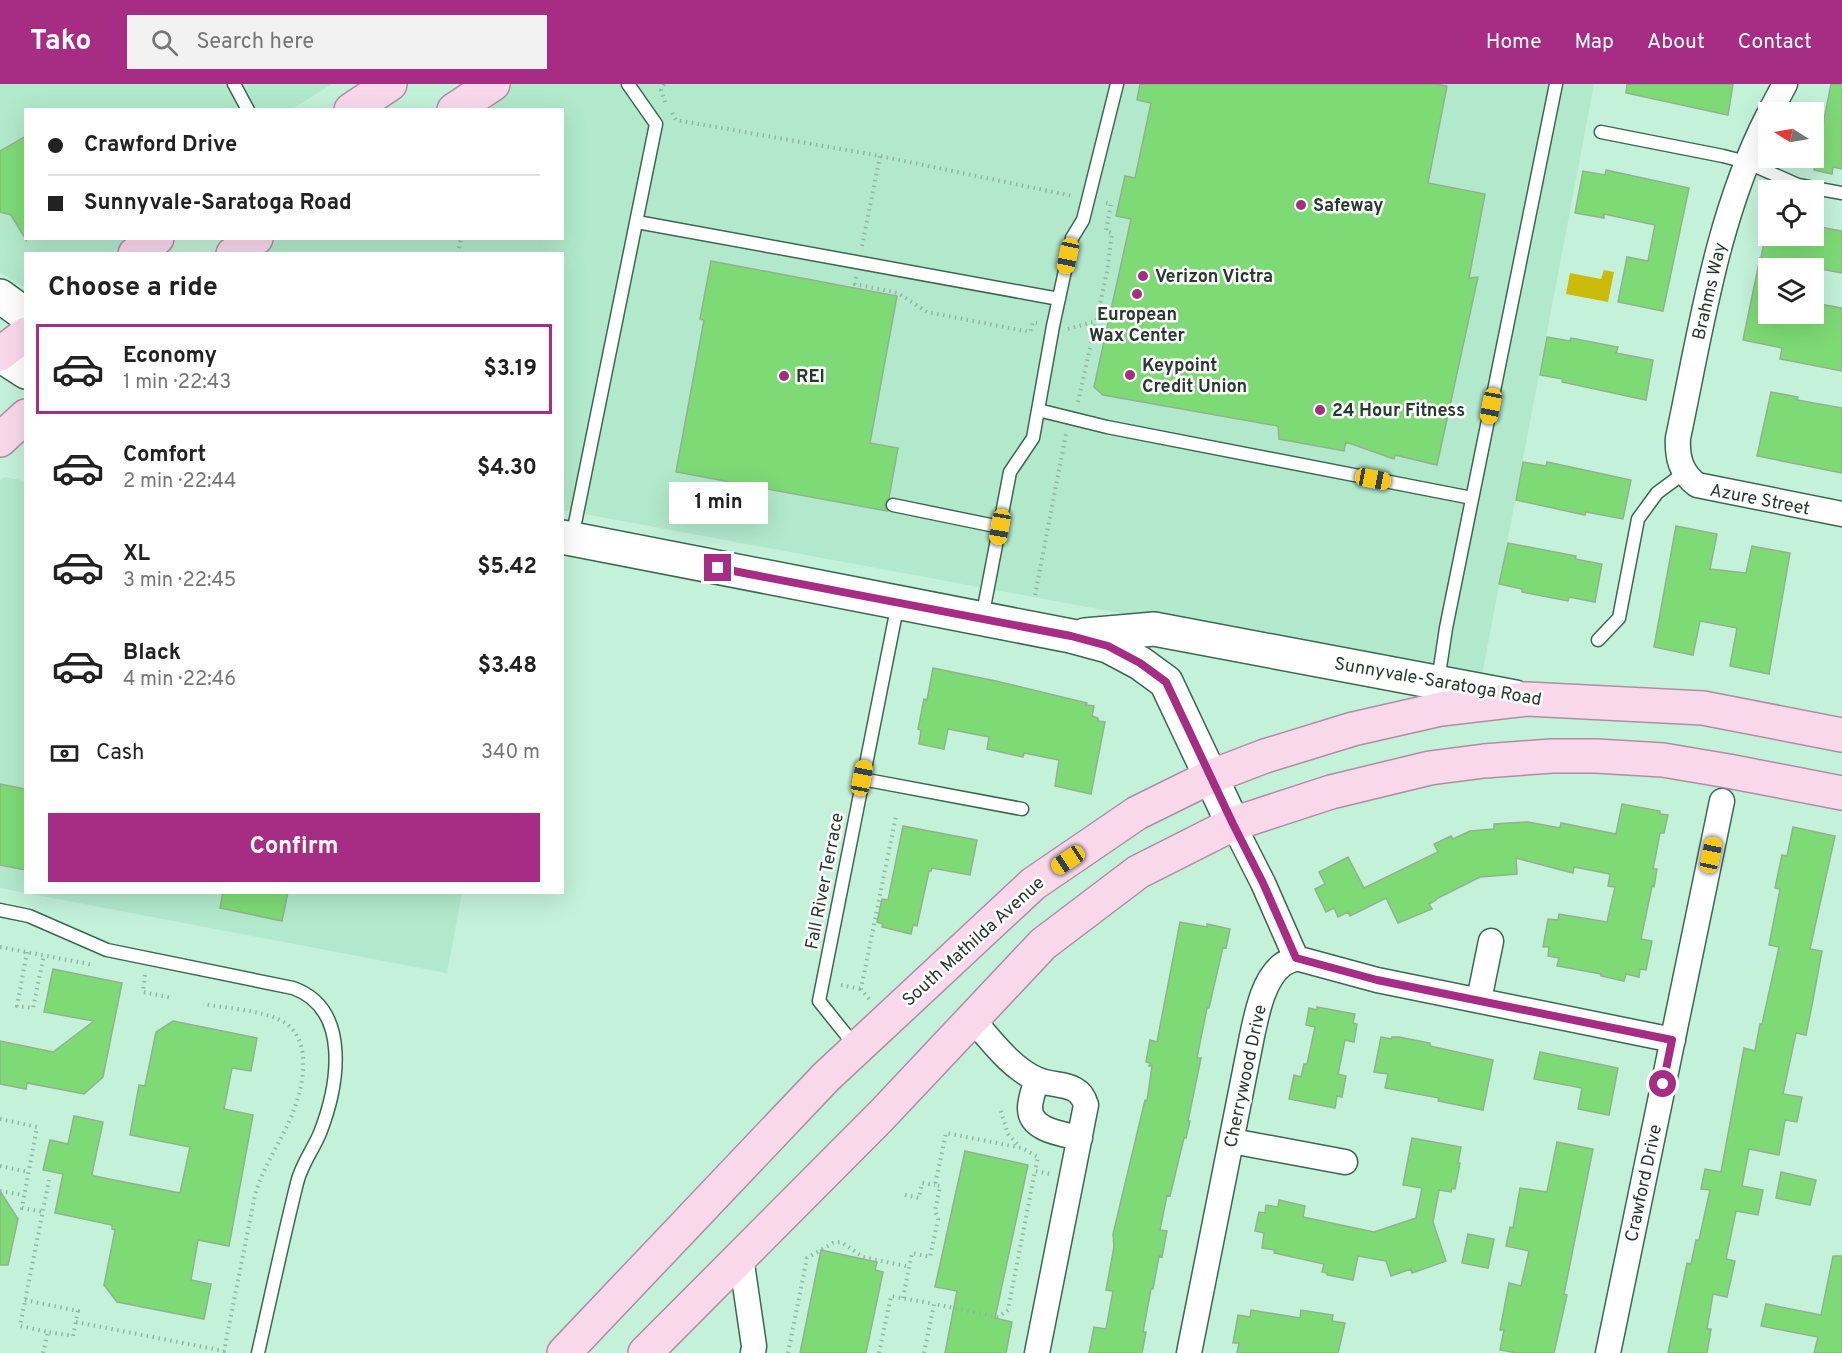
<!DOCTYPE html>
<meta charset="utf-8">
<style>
:root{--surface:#fff;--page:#f2f2f2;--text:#222;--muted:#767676;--line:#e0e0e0;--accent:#a62d83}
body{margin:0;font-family:Overpass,sans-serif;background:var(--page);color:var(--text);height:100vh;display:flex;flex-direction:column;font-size:22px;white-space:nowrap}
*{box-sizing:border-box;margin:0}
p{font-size:20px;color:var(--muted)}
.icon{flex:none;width:33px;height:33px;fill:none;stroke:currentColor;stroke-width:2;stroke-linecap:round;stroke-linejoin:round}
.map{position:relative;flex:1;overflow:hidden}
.details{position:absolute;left:24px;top:168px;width:540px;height:642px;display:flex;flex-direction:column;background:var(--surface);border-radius:0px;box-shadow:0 6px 24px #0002}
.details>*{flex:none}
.hud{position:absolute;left:24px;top:24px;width:540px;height:132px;border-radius:0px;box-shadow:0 6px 24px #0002;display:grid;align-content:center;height:132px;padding:0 24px;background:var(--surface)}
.needle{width:39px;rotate:281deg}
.buttons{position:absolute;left:1758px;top:18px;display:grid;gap:12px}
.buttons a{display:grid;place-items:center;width:66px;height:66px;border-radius:0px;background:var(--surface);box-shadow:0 6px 24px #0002;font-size:30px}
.end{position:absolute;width:27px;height:27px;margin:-14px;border:8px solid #a62d83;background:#fff;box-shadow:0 0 0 3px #fff}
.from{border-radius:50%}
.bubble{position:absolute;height:42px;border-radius:0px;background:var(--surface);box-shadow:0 6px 24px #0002;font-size:20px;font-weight:700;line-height:42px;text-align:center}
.car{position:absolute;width:18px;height:36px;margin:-18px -9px;border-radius:8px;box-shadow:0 0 4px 2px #0007;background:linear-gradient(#f5c518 24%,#345 0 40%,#f5c518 0 76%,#345 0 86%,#f5c518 0)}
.hud b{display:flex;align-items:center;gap:21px;height:57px;font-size:22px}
.hud b+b{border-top:2px solid var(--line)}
.hud i{width:15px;height:15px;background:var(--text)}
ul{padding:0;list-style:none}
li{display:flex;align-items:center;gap:18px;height:90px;margin:0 12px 9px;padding:0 12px;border:3px solid transparent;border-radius:0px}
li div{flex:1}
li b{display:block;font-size:22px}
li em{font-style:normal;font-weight:700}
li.on{border-color:var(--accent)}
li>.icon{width:54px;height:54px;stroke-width:1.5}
h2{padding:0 24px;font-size:27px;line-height:72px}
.pay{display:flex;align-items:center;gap:15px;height:66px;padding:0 24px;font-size:22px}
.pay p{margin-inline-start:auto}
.action{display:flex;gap:12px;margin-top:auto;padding:12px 24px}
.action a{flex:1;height:69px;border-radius:0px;background:var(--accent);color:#fff;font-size:24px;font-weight:700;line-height:69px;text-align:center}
header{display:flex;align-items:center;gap:36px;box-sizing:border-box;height:84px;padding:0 30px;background:var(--accent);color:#fff}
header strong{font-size:28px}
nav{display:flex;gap:33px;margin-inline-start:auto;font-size:21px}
.search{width:420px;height:54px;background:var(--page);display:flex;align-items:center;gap:15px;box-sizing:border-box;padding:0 21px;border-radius:0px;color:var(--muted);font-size:22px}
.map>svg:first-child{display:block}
</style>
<header>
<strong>Tako</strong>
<div class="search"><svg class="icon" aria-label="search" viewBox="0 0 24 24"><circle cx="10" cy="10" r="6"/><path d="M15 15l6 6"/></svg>Search here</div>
<nav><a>Home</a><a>Map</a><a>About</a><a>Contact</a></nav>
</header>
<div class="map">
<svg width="1842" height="1269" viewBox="0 0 1842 1269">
<rect width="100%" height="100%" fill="#c3f1d9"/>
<!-- built -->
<path fill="#b2e9cc" d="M0,0H332L292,25L26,26V154L131,155L111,169L26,170L25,204L0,188Z
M513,0H1594L1482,591L1406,582L563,426L562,170H248L271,155L562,154V26L473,25Z
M4,393L25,397L26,808L462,809L447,889L0,804V397Z"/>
<!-- water -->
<path fill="#cdbb0b" d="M1604,186L1614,188L1608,218L1566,210L1570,189L1601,195Z"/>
<!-- building -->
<path fill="#7eda75" stroke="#93b18f" stroke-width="1.5" d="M1140,0H1435L1447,2L1428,99L1485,110L1469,194L1478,193L1437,381L1395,371L1394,375L1346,358L1344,367L1279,355L1278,342L1103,311L1094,303L1131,135L1116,132L1125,92L1135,94L1151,19L1137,16Z
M1627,0H1733L1728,31L1626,9Z
M1831,0H1842V85L1833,83L1832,90L1814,86Z
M26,52V156L11,131L0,128V67Z
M1606,86L1689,104L1663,227L1618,218L1627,173L1648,177L1655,141L1604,130V134L1575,129L1583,87L1605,91Z
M1814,142L1842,147V189L1768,175V230H1814V219L1842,224V287L1780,275L1782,264L1743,256L1760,174L1768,175L1761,174L1765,152H1814Z
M711,177L897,212L870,359L898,364L889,414L885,420L887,427L676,388L704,236L700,235Z
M1547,253L1570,257L1571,254L1618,263L1616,269L1653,276L1646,316L1562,298L1563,295L1540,291Z
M1771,308L1798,313L1797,316L1842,324V389L1757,372Z
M1523,378L1546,382L1547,378L1631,396L1623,435L1586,428L1585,431L1516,416Z
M1676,442L1717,450L1710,485L1746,489L1752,462L1790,469L1769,590L1730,582L1737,544L1700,537L1693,571L1654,563Z
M1508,459L1576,472L1575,475L1602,480L1595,518L1569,513L1568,517L1522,508V505L1499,500Z
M933,584L996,597L1087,619L1086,621L1094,622L1092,632L1098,634V637L1105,638L1091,710L1055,702L1059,676L1024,669L1023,673L987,665L989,653L948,645L944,665L919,660L921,646L918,645L924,615L927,616Z
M0,700L26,705V786L0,781Z
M1622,720L1660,727V730L1668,731L1664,749H1660L1653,785H1657L1654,803L1652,802L1641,855L1652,857L1646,886L1640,885L1639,893L1626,890L1624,897L1601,892V890L1557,882L1559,874L1548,872L1549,863H1543L1548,835L1558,836L1559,830L1607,838L1615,803L1608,802L1610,790L1574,783L1573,789L1516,774L1517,790L1480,793L1436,815V816L1429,820L1432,825L1398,839L1386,814L1350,832L1348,828L1338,833L1334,824L1326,828L1315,805L1325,800L1319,788L1348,773L1364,804L1438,768L1434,760L1451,752L1453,755L1470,747L1494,745V740L1528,738L1560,744L1561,739L1616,750Z
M903,742L977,756L970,791L932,784L931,787H929L917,842L913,841L911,850L882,843L883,840L877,838L882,815L888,816Z
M1793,743L1835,752L1810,865L1822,867L1812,921L1806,951L1796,949L1783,1010L1802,1013L1797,1038L1785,1036L1779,1071L1749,1065L1742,1102L1763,1106L1758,1131L1736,1127L1726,1175L1735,1177L1727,1213L1713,1210L1707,1245H1711L1707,1269H1668L1687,1179L1691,1180L1696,1156H1699L1710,1106L1701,1105L1705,1085L1721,1088L1744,964L1755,967L1760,940H1762L1779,863L1769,861L1780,805L1775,804L1782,771L1787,772Z
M223,808H288L282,837L220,824Z
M1180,838L1207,843V840L1230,845L1226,864L1223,863L1209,924H1207L1197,974H1201L1188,1037H1190L1186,1054H1184L1170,1112L1167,1111L1160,1146L1167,1147L1162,1173L1159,1172L1153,1205H1151L1143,1248H1146L1142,1269H1089L1094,1243L1106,1245L1113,1207L1106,1206L1114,1163L1113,1150L1145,1016L1147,1017L1152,982H1149L1150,979L1146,978L1150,956L1157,958Z
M53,885L122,899L103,993L84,1010L27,999L26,1005L0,1000V957L53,968L94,937L44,928Z
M1317,923L1355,930L1353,939L1357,940L1354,958L1345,956L1338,990L1346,992L1342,1013L1337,1012L1335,1024L1289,1015L1294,991L1301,993L1304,980H1307L1315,943L1306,941L1309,924L1317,926Z
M173,937L257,954L251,987L232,984L224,1025L253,1031L229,1162L198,1156L191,1196L211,1200L204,1235L117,1218L104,1201L115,1146L112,1145V1141L55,1129L63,1090L43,1086L50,1056L68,1060L74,1032L103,1038L92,1090L94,1092L180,1109L190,1063L130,1051L139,1001L145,1002L156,948Z
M1381,953L1391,955L1392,953H1399L1430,959V962L1493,976L1483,1026L1438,1017L1439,1014L1385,1004L1388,990L1374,988Z
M1540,968L1618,984L1609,1031L1578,1025L1582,1004L1534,995Z
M1412,1054L1461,1063L1458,1079H1460L1455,1105L1452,1104L1451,1108L1439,1106L1433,1138L1446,1177L1412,1189L1411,1185L1391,1192L1386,1177L1358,1172L1353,1196L1327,1191V1189L1322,1188L1324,1180L1274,1169L1275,1166L1262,1164L1264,1149L1255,1147L1259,1128L1265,1129L1266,1121L1278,1123L1279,1116L1305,1122L1303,1133L1374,1148L1416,1134L1422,1104L1403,1101Z
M1557,1058L1593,1065L1564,1210L1567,1211L1554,1269H1517L1500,1266L1504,1246H1500L1509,1199L1521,1202L1529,1167L1506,1162L1510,1143L1513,1144L1520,1104L1547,1108Z
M965,1067L1028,1081L995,1234L1012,1238L1006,1269H945L957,1207L935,1203Z
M1781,1088L1816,1096L1810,1121L1776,1114Z
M0,1107L18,1135L8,1181H0Z
M1468,1150L1494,1155L1488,1184L1462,1179Z
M821,1166L877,1178L875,1186L883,1188L866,1269H800Z
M1833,1172H1842V1269H1814L1818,1253L1761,1242L1766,1220L1821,1231Z
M1251,1226L1300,1234L1301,1226L1333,1231L1332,1237L1345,1239L1338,1269H1237L1239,1259H1233L1238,1231L1250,1233Z"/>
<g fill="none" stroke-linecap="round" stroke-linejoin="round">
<defs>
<path id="lane" d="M234,0L248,26
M1601,48L1723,72L1746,78L1798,101L1842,109
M637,138L1059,215
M1038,326L1107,343L1472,414
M893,421L1000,443
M572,454L656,40L628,0
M982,534L1010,388L1033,354L1053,242L1072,154L1083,136L1117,0
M1598,556L1619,534L1638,435L1657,409L1684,389
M1438,597L1446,544L1556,0
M862,695L1022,725
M0,826L29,832L107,866L293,904C352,925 338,1003 320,1049C313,1066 301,1081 297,1099C283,1155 271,1212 258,1269
M856,963L819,917L898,519"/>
<path id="street" d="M1770,28L1785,0
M1768,32C1717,132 1701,245 1678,354C1677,374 1681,389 1697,401L1842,430
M1233,740L1263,799L1296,874
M1296,874L1377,896L1673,956
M1479,916L1491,857
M972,935C991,956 1010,983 1036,995C1055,1004 1079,996 1086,1021L1037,1269
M1037,996C1034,1005 1030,1015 1030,1024C1030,1047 1064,1050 1080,1054
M1232,1057L1345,1078
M741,1173L754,1262L753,1269
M1189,1269L1252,952C1257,929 1263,896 1282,881C1286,878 1292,876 1296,874
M1608,1269L1722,717"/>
<path id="secondary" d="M0,212L26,231
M0,271L26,288
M562,453L1071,552L1108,562L1140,579L1166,598L1233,740
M1085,551L1154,545L1515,613"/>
<path id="primary" d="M351,26L390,0
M454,26L493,0
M135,170L157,154
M233,170L256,154
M0,270L26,250
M0,356L26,332
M564,1269L826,993L1033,800L1137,729L1210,693L1265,672L1353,645L1441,625L1527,615L1703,624L1842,651
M645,1269L881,1032L1043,860L1138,788L1233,740L1331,708L1430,684L1484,677L1552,672H1596L1663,676L1728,687L1842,709"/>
</defs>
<!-- lane casing -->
<use href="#lane" stroke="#3d6753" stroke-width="15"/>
<!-- street casing -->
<use href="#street" stroke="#3d6753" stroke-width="27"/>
<!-- secondary casing -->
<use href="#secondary" stroke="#3d6753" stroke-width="36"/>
<!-- primary casing -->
<use href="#primary" stroke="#ad8fa2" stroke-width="36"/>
<!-- path -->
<path stroke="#91b6a3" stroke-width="4" stroke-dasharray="1.5 4.5" stroke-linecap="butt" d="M664,0L661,6L666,20
M672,29L676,36L880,72L1073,112
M862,162L880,72
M458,170L461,154
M856,193L855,200L898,209L927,228L1030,248L1033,238L1037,239
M1068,245L1096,237
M1078,318L1107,188L1112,149L1106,147L1111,120L1104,118
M1035,511L1066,350
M0,863L94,881
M27,868L17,922L33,924L44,871
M145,891L143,908L173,914
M841,901L861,905
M869,915L861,905L896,732
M1001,1027L1008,1050L1019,1062
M0,1035L37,1043L22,1124L43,1128
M0,1082L29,1088
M0,1107L24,1111
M905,1111L919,1114L922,1099L935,1101
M903,1214L912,1169L930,1173L938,1135L935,1127L940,1102L935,1101L946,1049L1022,1064L1038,1073L1035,1087
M25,1216L78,1227L73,1252L48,1248
M76,1238L224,1267L255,1111C263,1082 281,1058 292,1031C304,1002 314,952 280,936C259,926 226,924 203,920
M43,1269L48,1248L20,1242L49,1096
M788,1269L807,1174L833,1159L841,1158L863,1173L910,1183
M879,1269L891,1212L934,1220
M924,1269L934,1220L998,1233L1008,1226L1035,1087L1050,1090"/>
<!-- lane -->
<use href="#lane" stroke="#fff" stroke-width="12"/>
<!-- street -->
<use href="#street" stroke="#fff" stroke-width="24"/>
<!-- secondary -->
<use href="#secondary" stroke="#fff" stroke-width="33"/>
<!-- primary -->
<use href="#primary" stroke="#f9d8ec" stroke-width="33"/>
</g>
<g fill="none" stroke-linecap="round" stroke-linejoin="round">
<!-- route -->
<path stroke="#a62d83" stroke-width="8" d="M718,484L1071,552L1108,562L1140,579L1166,598L1233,740L1263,799L1296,874L1377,896L1672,956L1663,1000"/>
</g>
<!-- markers -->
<g fill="#a62d83" stroke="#fff" stroke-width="2">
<circle cx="1301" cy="121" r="6"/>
<circle cx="1143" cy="192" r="6"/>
<circle cx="1137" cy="210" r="6"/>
<circle cx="1130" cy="291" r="6"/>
<circle cx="784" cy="292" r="6"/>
<circle cx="1320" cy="326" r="6"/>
</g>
<g text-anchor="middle" stroke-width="5" stroke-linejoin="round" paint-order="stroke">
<!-- poi labels -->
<g font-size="18" font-weight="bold" fill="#273930" stroke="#fff" text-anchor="start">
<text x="1313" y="127">Safeway</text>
<text x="1155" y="198">Verizon Victra</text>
<text x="1137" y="236" text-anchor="middle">European<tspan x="1137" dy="21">Wax Center</tspan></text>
<text x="1142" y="287">Keypoint<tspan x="1142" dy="21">Credit Union</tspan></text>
<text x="796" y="298">REI</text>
<text x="1332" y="332">24 Hour Fitness</text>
</g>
<!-- street labels -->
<g font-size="18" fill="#273930" stroke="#fff">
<text transform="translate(1709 207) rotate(-77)" y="6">Brahms Way</text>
<text transform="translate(1760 415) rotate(11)" y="6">Azure Street</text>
<text transform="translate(1438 597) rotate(10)" y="6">Sunnyvale-Saratoga Road</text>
<text transform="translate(824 797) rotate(-79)" y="6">Fall River Terrace</text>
<text transform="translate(973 857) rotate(-42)" y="6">South Mathilda Avenue</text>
<text transform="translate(1245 992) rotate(-78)" y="6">Cherrywood Drive</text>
<text transform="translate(1643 1099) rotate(-78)" y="6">Crawford Drive</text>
</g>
</g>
</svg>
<div class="buttons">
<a><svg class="needle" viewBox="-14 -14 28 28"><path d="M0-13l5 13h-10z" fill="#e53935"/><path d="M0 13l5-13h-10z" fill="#767676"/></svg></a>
<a><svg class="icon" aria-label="locate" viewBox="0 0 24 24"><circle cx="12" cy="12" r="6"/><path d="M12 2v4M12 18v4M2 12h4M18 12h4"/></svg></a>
<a><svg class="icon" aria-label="layers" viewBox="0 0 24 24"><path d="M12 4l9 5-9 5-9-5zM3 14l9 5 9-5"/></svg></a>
</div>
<i class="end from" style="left:1663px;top:1000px"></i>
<i class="end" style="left:718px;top:484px"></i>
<div class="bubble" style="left:669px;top:398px;width:99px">1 min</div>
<i class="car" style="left:1068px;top:172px;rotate:192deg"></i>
<i class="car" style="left:1491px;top:322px;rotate:191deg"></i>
<i class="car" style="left:1373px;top:395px;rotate:101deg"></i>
<i class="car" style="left:1000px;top:443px;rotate:190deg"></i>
<i class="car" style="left:862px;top:694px;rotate:11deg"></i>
<i class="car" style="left:1711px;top:771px;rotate:12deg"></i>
<i class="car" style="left:1068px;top:776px;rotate:236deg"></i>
<div class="hud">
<b><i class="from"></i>Crawford Drive</b>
<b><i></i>Sunnyvale-Saratoga Road</b>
</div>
<section class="details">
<h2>Choose a ride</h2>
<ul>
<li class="on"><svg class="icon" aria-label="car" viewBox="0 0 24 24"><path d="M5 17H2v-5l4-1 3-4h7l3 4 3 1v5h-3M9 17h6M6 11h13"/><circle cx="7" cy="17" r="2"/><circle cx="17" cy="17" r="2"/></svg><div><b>Economy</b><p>1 min · 22:43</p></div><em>$3.19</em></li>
<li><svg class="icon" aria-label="car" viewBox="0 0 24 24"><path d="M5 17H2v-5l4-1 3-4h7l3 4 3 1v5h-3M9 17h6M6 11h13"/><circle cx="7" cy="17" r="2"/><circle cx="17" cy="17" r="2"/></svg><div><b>Comfort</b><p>2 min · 22:44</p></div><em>$4.30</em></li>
<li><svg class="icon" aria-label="car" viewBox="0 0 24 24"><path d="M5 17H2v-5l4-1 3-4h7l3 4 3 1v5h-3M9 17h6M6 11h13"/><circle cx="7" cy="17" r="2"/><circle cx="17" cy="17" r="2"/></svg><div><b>XL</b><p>3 min · 22:45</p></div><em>$5.42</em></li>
<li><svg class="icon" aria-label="car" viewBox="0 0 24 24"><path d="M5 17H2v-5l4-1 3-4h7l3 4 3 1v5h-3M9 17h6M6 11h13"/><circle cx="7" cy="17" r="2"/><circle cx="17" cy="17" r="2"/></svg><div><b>Black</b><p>4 min · 22:46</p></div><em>$3.48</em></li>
</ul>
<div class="pay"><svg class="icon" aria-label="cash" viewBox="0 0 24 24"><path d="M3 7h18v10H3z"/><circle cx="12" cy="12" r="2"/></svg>Cash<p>340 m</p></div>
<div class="action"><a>Confirm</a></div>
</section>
</div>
